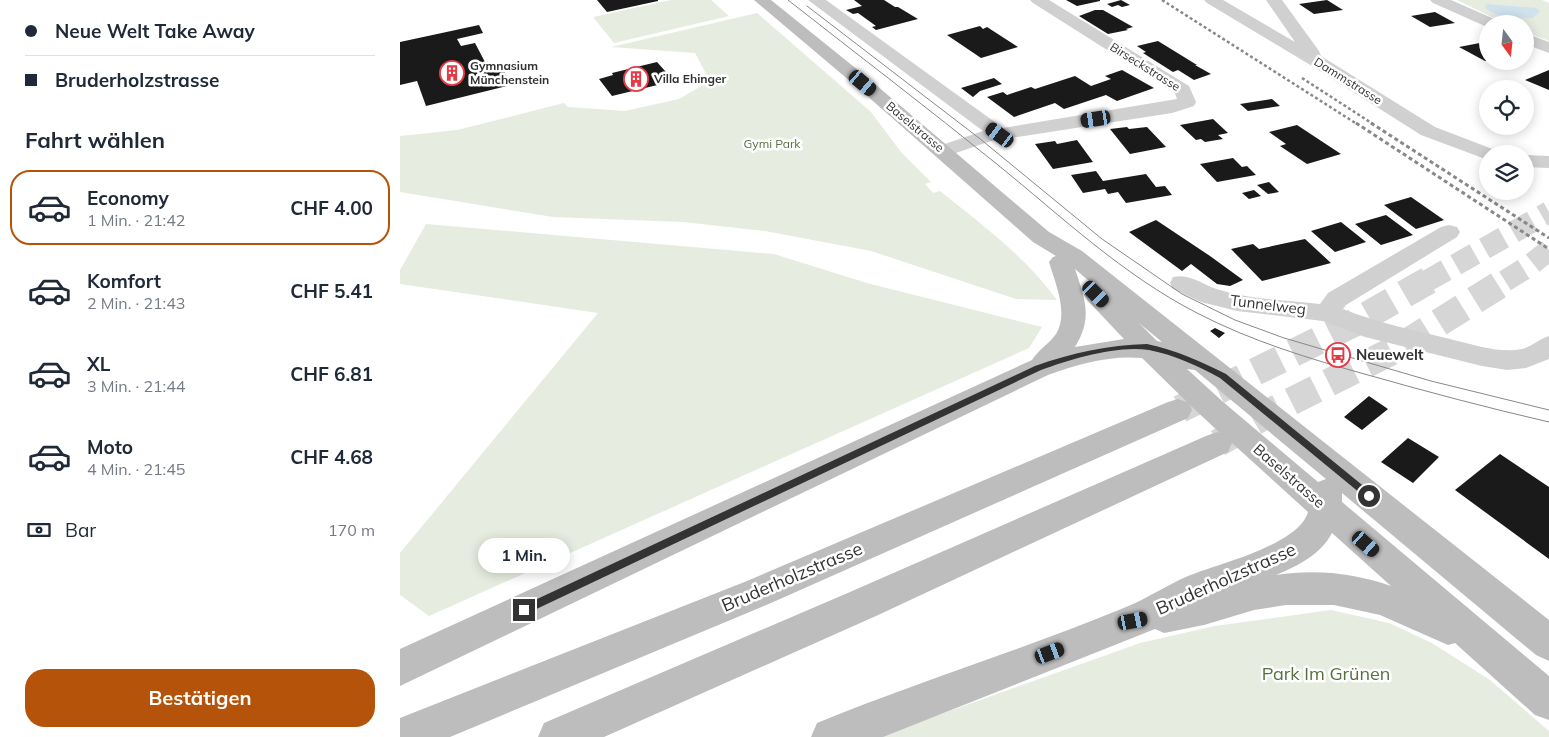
<!DOCTYPE html>
<html lang="de">
<meta charset="utf-8">
<style>
:root{--surface:#fff;--page:#f6f6f7;--text:#1f2937;--muted:#747a83;--line:#e0e1e3;--accent:#b45309}
body{margin:0;font-family:Mulish,sans-serif;background:var(--page);color:var(--text);height:100vh;display:flex;flex-direction:column;font-size:19px;white-space:nowrap}
*{box-sizing:border-box;margin:0}
p{font-size:16px;color:var(--muted)}
.icon{flex:none;width:28px;height:28px;fill:none;stroke:currentColor;stroke-width:2;stroke-linecap:round;stroke-linejoin:round}
.map{position:relative;flex:1;overflow:hidden}
.side{display:flex;flex-direction:column;background:var(--surface);width:400px}
.side>*{flex:none}
.hud{display:grid;align-content:center;height:110px;padding:0 25px;background:var(--surface)}
.needle{width:32px;rotate:165deg}
.controls{position:absolute;left:1079px;top:15px;display:grid;gap:10px}
.controls a{display:grid;place-items:center;width:55px;height:55px;border-radius:50%;background:var(--surface);box-shadow:0 2px 12px #0003;font-size:25px}
.end{position:absolute;width:22px;height:22px;margin:-11px;border:6px solid #333;background:#fff;box-shadow:0 0 0 2px #fff}
.from{border-radius:50%}
.bubble{position:absolute;height:35px;border-radius:18px;background:var(--surface);box-shadow:0 2px 12px #0003;font-size:16px;font-weight:700;line-height:35px;text-align:center}
.car{position:absolute;width:15px;height:30px;margin:-15px -8px;border-radius:6px;box-shadow:0 0 4px 1px #0007;background:linear-gradient(#222 24%,#8ab4d8 0 40%,#222 0 76%,#8ab4d8 0 86%,#222 0)}
.hud b{display:flex;align-items:center;gap:18px;height:48px;font-size:19px}
.hud b+b{border-top:1px solid var(--line)}
.hud i{width:12px;height:12px;background:var(--text)}
ul{padding:0;list-style:none}
li{display:flex;align-items:center;gap:15px;height:75px;margin:0 10px 8px;padding:0 15px;border:2px solid transparent;border-radius:20px}
li div{flex:1}
li b{display:block;font-size:19px}
li em{font-style:normal;font-weight:700}
li.selected{border-color:var(--accent)}
li>.icon{width:45px;height:45px;stroke-width:1.5}
h2{padding:0 25px;font-size:22px;line-height:60px}
.pay{display:flex;align-items:center;gap:12px;height:55px;padding:0 25px;font-size:19px}
.pay p{margin-inline-start:auto}
.cta{display:flex;gap:10px;margin-top:auto;padding:10px 25px}
.cta a{flex:1;height:58px;border-radius:20px;background:var(--accent);color:#fff;font-size:20px;font-weight:700;line-height:58px;text-align:center}
main{display:flex;flex:1;min-height:0}
.map>svg:first-child{display:block}
</style>
<main>
<section class="side">
<div class="hud">
<b><i class="from"></i>Neue Welt Take Away</b>
<b><i></i>Bruderholzstrasse</b>
</div>
<h2>Fahrt wählen</h2>
<ul>
<li class="selected"><svg class="icon" aria-label="car" viewBox="0 0 24 24"><path d="M5 17H2v-5l4-1 3-4h7l3 4 3 1v5h-3M9 17h6M6 11h13"/><circle cx="7" cy="17" r="2"/><circle cx="17" cy="17" r="2"/></svg><div><b>Economy</b><p>1 Min. · 21:42</p></div><em>CHF 4.00</em></li>
<li><svg class="icon" aria-label="car" viewBox="0 0 24 24"><path d="M5 17H2v-5l4-1 3-4h7l3 4 3 1v5h-3M9 17h6M6 11h13"/><circle cx="7" cy="17" r="2"/><circle cx="17" cy="17" r="2"/></svg><div><b>Komfort</b><p>2 Min. · 21:43</p></div><em>CHF 5.41</em></li>
<li><svg class="icon" aria-label="car" viewBox="0 0 24 24"><path d="M5 17H2v-5l4-1 3-4h7l3 4 3 1v5h-3M9 17h6M6 11h13"/><circle cx="7" cy="17" r="2"/><circle cx="17" cy="17" r="2"/></svg><div><b>XL</b><p>3 Min. · 21:44</p></div><em>CHF 6.81</em></li>
<li><svg class="icon" aria-label="car" viewBox="0 0 24 24"><path d="M5 17H2v-5l4-1 3-4h7l3 4 3 1v5h-3M9 17h6M6 11h13"/><circle cx="7" cy="17" r="2"/><circle cx="17" cy="17" r="2"/></svg><div><b>Moto</b><p>4 Min. · 21:45</p></div><em>CHF 4.68</em></li>
</ul>
<div class="pay"><svg class="icon" aria-label="cash" viewBox="0 0 24 24"><path d="M3 7h18v10H3z"/><circle cx="12" cy="12" r="2"/></svg>Bar<p>170 m</p></div>
<div class="cta"><a>Bestätigen</a></div>
</section>
<div class="map">
<svg width="1149" height="737" viewBox="0 0 1149 737">
<rect width="100%" height="100%" fill="#fff"/>
<!-- green -->
<path fill="#e6ecdf" d="M271,0H311L329,16L214,43L193,17Z
M1057,0H1142L1149,3V41L1125,32V24H1106Z
M357,13L471,112L501,152L531,182L525,184L533,193L540,191C581,224 626,257 657,300L616,299L471,251L365,231L283,222L153,217L0,192V136L57,130L164,103L168,107L225,111L279,99L310,81L295,53L211,47Z
M26,224L374,254L467,283L642,327L629,348L29,616L0,595V553L198,313L0,284V270Z
M931,610L989,623L1032,643L1090,680L1149,731V737H477L740,643L815,626Z"/>
<!-- water -->
<path fill="#cfe2ee" d="M1087,4L1136,8L1140,11L1133,18C1119,19 1093,18 1085,7Z"/>
<!-- building -->
<path fill="#1a1a1a" d="M197,0H258V1L207,12Z
M454,0H484L495,7H498L518,19L476,30L472,27L476,26L458,13L453,14L446,10L462,6Z
M666,0H700V1L677,6Z
M721,0L730,5L722,7L718,5L712,7L707,4Z
M927,0L943,10L914,14L899,4Z
M695,10H703L733,27L726,29L728,30L708,34L679,16Z
M1035,12L1055,23L1030,27L1011,16Z
M79,25L83,33L57,39L61,46L75,43L86,64L99,62L111,85L26,106L17,81L0,85V42Z
M580,26L583,29L587,27L618,47L581,58L547,35Z
M758,41L797,65H795L811,74L794,80L778,70L773,72L743,53L746,52L737,46Z
M1085,42L1088,43V61H1085L1059,47Z
M257,62L274,81L212,96L199,79L213,75L212,73Z
M722,70L754,88L717,101L706,95L664,109L655,103L614,117L587,97L603,92L607,95L631,87L635,89L675,76L691,86L711,79L705,76Z
M1149,70V90L1125,80Z
M594,78L602,84L580,91L573,97L561,88Z
M872,99L880,106L848,111L840,104Z
M813,119L828,133L818,135L823,139L805,142L801,139L796,140L780,125Z
M897,125L941,154L907,164L880,146L886,144L869,132Z
M727,127L729,129L747,127L766,147L730,154L710,129Z
M677,140L693,162L653,169L635,144L655,141L657,144Z
M833,158L842,167L847,166L856,175L817,182L800,164Z
M696,171L703,181L746,174L756,187L765,186L772,195L726,203L718,192L708,194L705,189L683,193L671,175Z
M869,182L879,192L868,194L857,185Z
M854,190L861,196L849,199L842,193Z
M1011,197L1044,220L1016,229L984,205Z
M986,215L1013,235L981,245L955,224Z
M756,220L810,256L843,280L830,286L817,284L791,264L782,271L729,232Z
M941,222L966,242L935,252L911,231Z
M905,239L931,263L862,281L831,249L853,244L859,249Z
M815,328L825,333L819,338L810,331Z
M969,396L988,409L962,430L944,417Z
M1008,438L1039,457L1013,483L981,462Z
M1100,454L1149,487V559L1055,490Z"/>
<g fill="none" stroke-linecap="round" stroke-linejoin="round">
<!-- secondary-tunnel-far1 -->
<path stroke="#d6d6d6" stroke-width="22" stroke-dasharray="22 11" stroke-linecap="butt" d="M1027,281L1149,212
M1105,281L1129,266L1149,250"/>
<!-- secondary-tunnel -->
<path stroke="#d6d6d6" stroke-width="28" stroke-dasharray="28 14" stroke-linecap="butt" d="M780,409L954,323L1029,280
M818,443L876,409L1000,347L1107,280"/>
<!-- street -->
<path fill="#d0d0d0" fill-rule="evenodd" d="M408,0H426L603,128L777,99L775,93L633,3L630,0H649L789,86L796,102L794,106L772,113L591,141L550,155L543,157L536,155L533,151L536,147L583,131Z
M804,0H823L895,42L866,0H882L919,51L921,56L1035,127L1095,150L1098,154H1088V160L1021,135L912,66L807,3Z
M1030,0H1051L1099,21L1101,24H1088L1087,27L1033,3Z
M1125,33L1149,42V53L1125,44Z
M1125,155L1149,156V168L1125,167Z
M1049,225L1057,227L1060,232L1057,237L946,305L943,309C978,323 1014,330 1050,339C1072,344 1099,354 1122,349C1133,346 1139,339 1149,336V359L1126,368L1107,370L1082,366L965,337L923,321L837,311L801,302L773,289L770,283L773,277C791,273 804,286 820,290C852,300 887,300 920,304L928,293L1041,227Z"/>
<!-- secondary -->
<path fill="#bdbdbd" fill-rule="evenodd" d="M354,0H371L469,79L649,232L682,251L1149,620V661L1136,655L942,493V502L1149,676V720L1135,715L1055,643L1048,645L980,615L934,605H886L854,610L804,625L764,633L755,629L483,737H411L417,723C519,681 625,649 726,607C748,598 767,585 788,576C817,564 899,545 908,512L832,443L828,452L476,616L204,737H138L144,723L450,592L806,436L817,432L820,433L790,405L792,410L788,418L371,603L50,737H0V718L347,581L768,402L778,399L787,402L742,358C710,355 678,364 648,375L0,686V649L632,360C638,350 649,344 656,334C669,313 655,283 649,262L653,257L656,256L633,242L457,87ZM675,269L696,287L688,289L684,295L688,301L724,339L675,347C693,318 685,299 675,269ZM739,323L762,342L757,341ZM787,369L795,370L926,479L918,482L822,401ZM932,533L991,586C954,573 915,569 876,575C898,566 921,554 932,533Z"/>
<!-- tram -->
<path stroke="#888" stroke-width="1" d="M388,0C458,55 529,109 598,165C662,217 723,275 797,313C851,341 910,359 968,375C1028,392 1088,408 1149,422
M407,6L579,138L702,239L782,294L835,320L884,338L1031,381L1149,410"/>
<!-- rail-far1 -->
<path stroke="#888" stroke-width="2.5" stroke-dasharray="3 2.5" stroke-linecap="butt" d="M762,0L957,124
M902,78L973,124"/>
<!-- rail -->
<path stroke="#888" stroke-width="3" stroke-dasharray="4 3" stroke-linecap="butt" d="M956,123L1149,249
M971,123L1149,238"/>
</g>
<!-- route -->
<path fill="#333" d="M747,344C776,350 800,361 826,374L972,493V498H966L820,378C798,366 775,355 749,350C717,345 671,359 641,370L128,613L124,615L119,610L120,607L635,366C672,353 708,345 747,344Z"/>
<!-- icons -->
<defs>
<symbol id="building-ring" viewBox="-11 -11 22 22"><circle r="9.5" fill="#fff" stroke="#e63946" stroke-width="1.5"/><path d="M-4-6H4V6H1V3H-1V6H-4ZM-2.5-4.3h1.7v1.8h-1.7ZM.8-4.3h1.7v1.8H.8ZM-2.5-1h1.7V.8h-1.7ZM.8-1h1.7V.8H.8Z" fill="#e63946"/></symbol>
<symbol id="bus-ring" viewBox="-11 -11 22 22"><circle r="9.5" fill="#fff" stroke="#e63946" stroke-width="1.5"/><path d="M-5-6H5V4H4V6H2V4H-2V6H-4V4H-5ZM-3.5-4V0h7V-4ZM-3.5 1.2v1.5H-2V1.2ZM2 1.2v1.5H3.5V1.2Z" fill="#e63946"/></symbol>
</defs>
<g fill-rule="evenodd">
<use href="#building-ring" x="38" y="59" width="28" height="28"/>
<use href="#building-ring" x="222" y="65" width="28" height="28"/>
<use href="#bus-ring" x="924" y="341" width="28" height="28"/>
</g>
<g text-anchor="middle" stroke-width="5" stroke-linejoin="round" paint-order="stroke">
<!-- far-poi labels -->
<g font-size="12" font-weight="bold" fill="#333" stroke="#fff" text-anchor="start">
<text x="70" y="70">Gymnasium<tspan x="70" dy="14">Münchenstein</tspan></text>
<text x="254" y="83">Villa Ehinger</text>
</g>
<!-- far-street labels -->
<g font-size="12" fill="#333" stroke="#fff">
<text transform="translate(745 67) rotate(32)" y="4">Birseckstrasse</text>
<text transform="translate(948 81) rotate(32)" y="4">Dammstrasse</text>
<text transform="translate(515 127) rotate(40)" y="4">Baselstrasse</text>
</g>
<!-- far-park labels -->
<g font-size="12" fill="#56703f" stroke="#fff">
<text x="372" y="148">Gymi Park</text>
</g>
<!-- street labels -->
<g font-size="15" fill="#333" stroke="#fff">
<text transform="translate(868 305) rotate(7)" y="5">Tunnelweg</text>
<text transform="translate(889 476) rotate(41)" y="5">Baselstrasse</text>
</g>
<!-- poi labels -->
<g font-size="15" font-weight="bold" fill="#333" stroke="#fff" text-anchor="start">
<text x="956" y="360">Neuewelt</text>
</g>
<!-- near-street labels -->
<g font-size="18" fill="#333" stroke="#fff">
<text transform="translate(392 577) rotate(-23)" y="6">Bruderholzstrasse</text>
<text transform="translate(826 579) rotate(-24)" y="6">Bruderholzstrasse</text>
</g>
<!-- near-park labels -->
<g font-size="18" fill="#56703f" stroke="#fff">
<text x="926" y="680">Park Im Grünen</text>
</g>
</g>
</svg>
<div class="controls">
<a><svg class="needle" viewBox="-14 -14 28 28"><path d="M0-13l5 13h-10z" fill="#e53935"/><path d="M0 13l5-13h-10z" fill="#747a83"/></svg></a>
<a><svg class="icon" aria-label="locate" viewBox="0 0 24 24"><circle cx="12" cy="12" r="6"/><path d="M12 2v4M12 18v4M2 12h4M18 12h4"/></svg></a>
<a><svg class="icon" aria-label="layers" viewBox="0 0 24 24"><path d="M12 4l9 5-9 5-9-5zM3 14l9 5 9-5"/></svg></a>
</div>
<i class="end from" style="left:969px;top:496px"></i>
<i class="end" style="left:124px;top:610px"></i>
<div class="bubble" style="left:78px;top:538px;width:92px">1 Min.</div>
<i class="car" style="left:463px;top:83px;rotate:130deg"></i>
<i class="car" style="left:696px;top:119px;rotate:261deg"></i>
<i class="car" style="left:600px;top:135px;rotate:306deg"></i>
<i class="car" style="left:696px;top:294px;rotate:135deg"></i>
<i class="car" style="left:966px;top:544px;rotate:131deg"></i>
<i class="car" style="left:733px;top:621px;rotate:79deg"></i>
<i class="car" style="left:650px;top:653px;rotate:69deg"></i>
</div>
</main>
